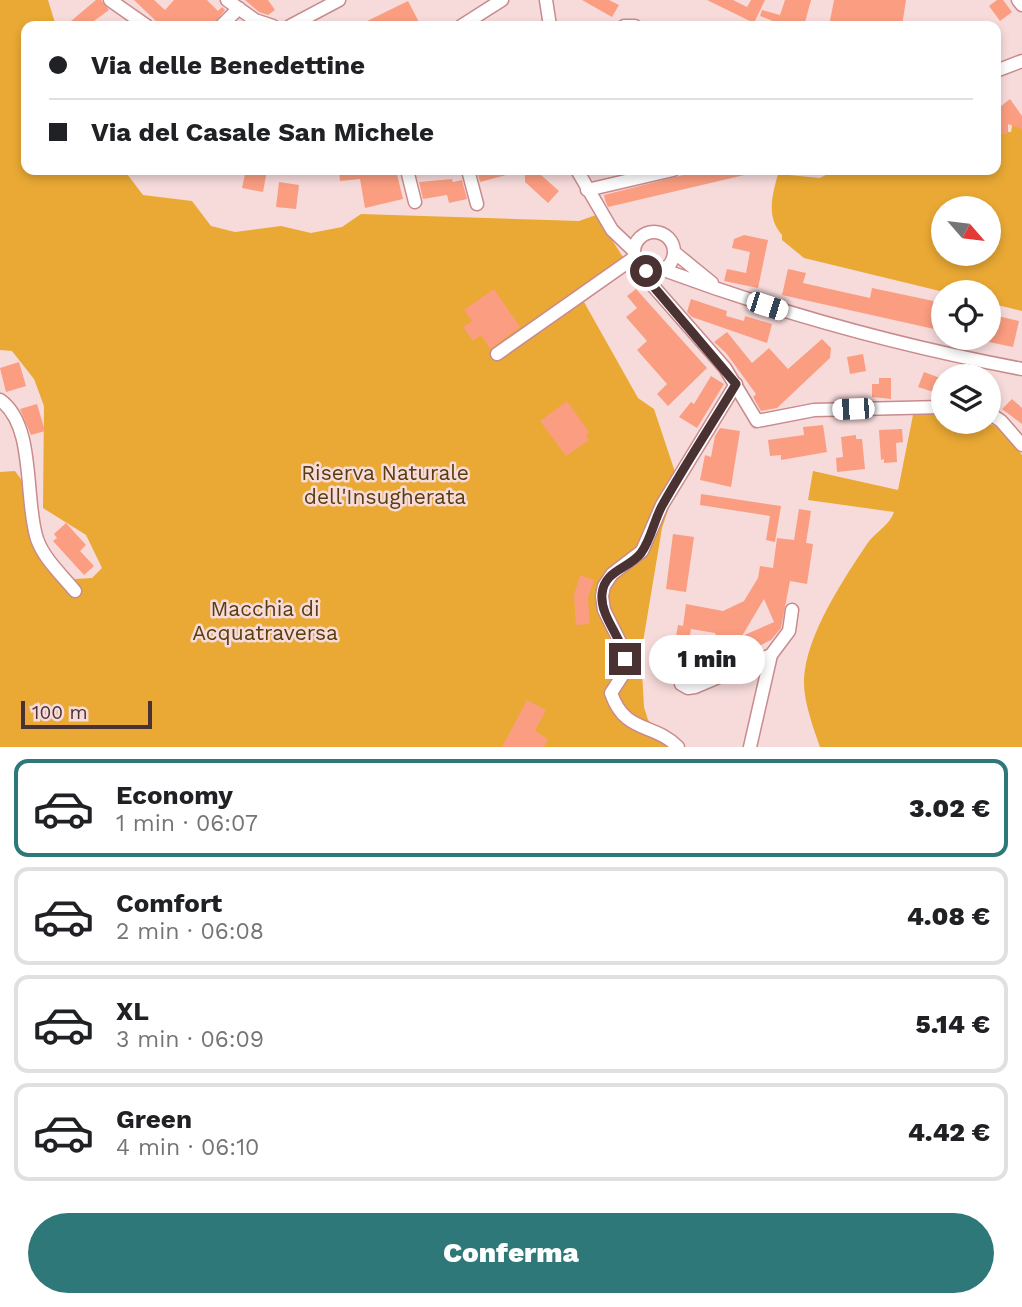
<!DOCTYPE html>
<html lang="it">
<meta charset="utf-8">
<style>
:root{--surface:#fff;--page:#f6f6f6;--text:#202124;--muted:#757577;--line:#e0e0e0;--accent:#2f787a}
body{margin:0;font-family:"Work Sans",sans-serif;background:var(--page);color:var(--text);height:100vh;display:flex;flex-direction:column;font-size:26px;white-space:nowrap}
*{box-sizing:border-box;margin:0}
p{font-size:23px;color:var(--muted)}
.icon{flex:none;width:38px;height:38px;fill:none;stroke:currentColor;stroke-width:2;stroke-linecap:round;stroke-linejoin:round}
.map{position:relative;height:747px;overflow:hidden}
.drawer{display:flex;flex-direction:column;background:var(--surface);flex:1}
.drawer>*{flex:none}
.guide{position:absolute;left:21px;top:21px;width:980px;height:154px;border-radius:14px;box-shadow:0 4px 10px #0003;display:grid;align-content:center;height:154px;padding:0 28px;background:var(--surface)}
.needle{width:46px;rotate:118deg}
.tools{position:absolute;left:931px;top:196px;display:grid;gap:14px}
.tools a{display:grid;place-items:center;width:70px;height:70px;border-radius:50%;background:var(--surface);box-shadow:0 4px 10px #0003;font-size:35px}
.scale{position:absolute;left:21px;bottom:18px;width:131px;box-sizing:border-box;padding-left:7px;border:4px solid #4b3232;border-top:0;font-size:19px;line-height:24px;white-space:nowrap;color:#4b3232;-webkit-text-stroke:5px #f7dbdb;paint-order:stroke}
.end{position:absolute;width:32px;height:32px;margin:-16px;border:9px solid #4b3232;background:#fff;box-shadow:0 0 0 4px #fff}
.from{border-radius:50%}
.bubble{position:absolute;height:49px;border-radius:24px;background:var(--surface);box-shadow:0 4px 10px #0003;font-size:23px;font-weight:800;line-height:49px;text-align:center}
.car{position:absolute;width:21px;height:42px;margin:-21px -10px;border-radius:9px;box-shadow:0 0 5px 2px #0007;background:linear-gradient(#fff 24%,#345 0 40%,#fff 0 76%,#345 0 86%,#fff 0)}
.guide b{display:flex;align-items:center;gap:24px;height:66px;font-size:26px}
.guide b+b{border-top:2px solid var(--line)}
.guide i{width:18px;height:18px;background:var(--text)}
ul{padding:12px 0 0;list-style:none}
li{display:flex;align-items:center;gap:21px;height:98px;margin:0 14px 10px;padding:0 14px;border:4px solid var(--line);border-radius:14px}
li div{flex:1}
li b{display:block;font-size:26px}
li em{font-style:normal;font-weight:800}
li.selected{border-color:var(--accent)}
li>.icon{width:63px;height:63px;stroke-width:1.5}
.action{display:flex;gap:14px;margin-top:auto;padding:14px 28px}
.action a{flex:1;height:80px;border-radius:42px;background:var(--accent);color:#fff;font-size:28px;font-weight:800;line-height:80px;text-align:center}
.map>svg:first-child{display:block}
</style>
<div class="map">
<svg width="1022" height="747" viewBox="0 0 1022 747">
<rect width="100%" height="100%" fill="#f7dbdb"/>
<!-- green -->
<path fill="#eaa935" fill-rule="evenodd" d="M0,0H48L56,26H26V170H124L143,195L192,201L211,226L235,232L281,226L311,233L342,227L361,214L579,221L596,215L630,268L584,302L638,398L654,409L678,481L662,528L641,654L644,707L648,720L673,747H0V472L15,471L26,486L34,543L58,580L92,578L102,568L86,535L43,508L44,406L34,379L12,351L0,350Z
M1013,121L1022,128V311L989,303V292H944L804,258L782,240V235C766,217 772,196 778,174L820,178L835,170H996V131L1011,132ZM943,208H989V254H943Z
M914,410H943V422C993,422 990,415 1022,455V747H820C813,727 803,700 804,679C806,635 843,580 867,544C874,533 890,525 894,512L808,500L813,471L898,490Z"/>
<!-- building -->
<path fill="#fa9d81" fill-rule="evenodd" d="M96,0H101L109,10L87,26H65Z
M134,0H154L165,10L174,0H207L218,11L222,7L225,10L212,26H161Z
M245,0H268L275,10L268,15L259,12Z
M582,0H609L619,5L612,17Z
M707,0H733L747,7L751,0H765L754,23Z
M785,0H811L804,26H786L760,16L762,10L780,15Z
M834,0H906L902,26H829Z
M997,0H1003L1012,12L1000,21L989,6Z
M408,1L421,26H357Z
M1010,99L1022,116V129L1008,124V134H996V110Z
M251,170H267L263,192L242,188L245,174L250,175Z
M339,170H396L403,199L365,208L360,179L340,181Z
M493,170H517L518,172L480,182L478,174Z
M525,170H541V175L559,191L548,203L525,182Z
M703,170H753V173L608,207L605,200L604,195Z
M452,179L453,182L462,180L467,199L449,203L447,195L423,199L419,182Z
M279,182L299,185L296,209L276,207Z
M744,235L768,240L758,288L724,281L727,269L746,273L750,252L732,248L734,239Z
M788,269L806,273L803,283L870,298L872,288L943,303V331L782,295Z
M494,289L520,327L490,349L481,335L473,341L463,327L472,321L464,310Z
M636,289L707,368L668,406L657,394L667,384L637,350L647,341L626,317L637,308L627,296Z
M691,299L727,311L726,316L744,321L745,316L772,324L767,343L692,317L687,312Z
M989,314L1019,321L1013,347L989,342Z
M727,332L752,363L769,348L788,369L822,339L831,348L830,358L777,408L761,411L753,397L756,394L726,353L714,342Z
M863,354L866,371L850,374L847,357Z
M19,362L26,386L6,392L0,368Z
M924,372L943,379V395L918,387Z
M711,376L724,384L697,428L679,417L691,402L694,404Z
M879,378H891V399L872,397V384H879Z
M1012,399L1022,408V424L1002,409Z
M567,401L589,432L586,435L589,440L566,456L540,421Z
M37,404L45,431L31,435L20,409Z
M823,425L827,452L781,460V455L770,456L768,440L804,435L803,427Z
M720,428L740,431L731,487L700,480L705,455L711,457L715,436Z
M902,429L903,442L896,443L897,462L884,463V459L881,460L879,430Z
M856,435V439H862L865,469L837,472L836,458L843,457L841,437Z
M701,494L781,506L775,542L766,540L770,516L700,505Z
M799,509L811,511L806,543L813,544L807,584L790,581L781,628L771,640L693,678L687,672L670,669L678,625L683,626L686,604L723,611L744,601L758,578L760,566L773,568L777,538L794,540ZM764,599L774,622L742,636ZM691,629L715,633L722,649L685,665Z
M66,523L86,545L80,551L94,566L84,575L53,541L57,538L54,534Z
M673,534L694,537L686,592L666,589Z
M580,575L594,580L588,598L590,624L576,625L574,595Z
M527,700L546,710L535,731L548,739L544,747H502Z"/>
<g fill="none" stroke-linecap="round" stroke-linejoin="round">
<defs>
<path id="minor" d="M110,0L147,26
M227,0L255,20L273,26
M546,0L550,26
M1018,0L1022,5
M221,26L239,8
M290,26L339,0
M461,26L502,0
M624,26H635
M996,71L1022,61
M407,170L415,202
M468,170L477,204
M577,170L612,230L634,251
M587,190L673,170
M634 252a20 20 0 1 1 40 0a20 20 0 1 1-40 0Z
M674,252L712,283
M664,270C780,313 900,346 1022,369
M646,271L653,286L725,368L757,421L814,410L943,407
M497,354L635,257
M0,400C36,425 24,500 37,539C44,559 62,575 75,591
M989,413L1001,421L1022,445
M681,684L688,688L695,687L771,655
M678,747C653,722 625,734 611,693L624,673L625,659L622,646L604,610L602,596L604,586L612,574L642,551L662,505L736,384
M750,747L771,655L789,631L792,610"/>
</defs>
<!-- minor casing -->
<use href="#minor" stroke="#c98b8d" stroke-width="15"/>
<!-- minor -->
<use href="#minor" stroke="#fff" stroke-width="12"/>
</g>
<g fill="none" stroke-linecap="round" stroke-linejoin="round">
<!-- route -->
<path stroke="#4b3232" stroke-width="9" d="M625,659C622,637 600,617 602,594C604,570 629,569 641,553C652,538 654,519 663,504C686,463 712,424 736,384L653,286L646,271"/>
</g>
<g text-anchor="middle" stroke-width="5" stroke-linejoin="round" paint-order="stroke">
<!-- park labels -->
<g font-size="21" fill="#583d0e" stroke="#f7dbdb">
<text x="385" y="480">Riserva Naturale<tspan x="385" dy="24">dell'Insugherata</tspan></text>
<text x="265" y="616">Macchia di<tspan x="265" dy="24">Acquatraversa</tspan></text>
</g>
</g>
</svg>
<div class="tools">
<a><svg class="needle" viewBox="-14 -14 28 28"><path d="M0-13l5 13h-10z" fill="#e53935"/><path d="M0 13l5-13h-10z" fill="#757577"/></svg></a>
<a><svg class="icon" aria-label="locate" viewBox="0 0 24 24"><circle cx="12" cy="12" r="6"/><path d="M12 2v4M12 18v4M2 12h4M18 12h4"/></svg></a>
<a><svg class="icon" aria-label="layers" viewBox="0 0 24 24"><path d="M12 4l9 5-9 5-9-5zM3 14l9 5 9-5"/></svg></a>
</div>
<div class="scale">100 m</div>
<i class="end from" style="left:646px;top:271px"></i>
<i class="end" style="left:625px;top:659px"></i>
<div class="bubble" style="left:649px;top:635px;width:116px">1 min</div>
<i class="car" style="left:767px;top:306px;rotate:108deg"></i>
<i class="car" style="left:853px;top:409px;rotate:268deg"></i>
<div class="guide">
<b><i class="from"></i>Via delle Benedettine</b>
<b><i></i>Via del Casale San Michele</b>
</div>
</div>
<section class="drawer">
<ul>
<li class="selected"><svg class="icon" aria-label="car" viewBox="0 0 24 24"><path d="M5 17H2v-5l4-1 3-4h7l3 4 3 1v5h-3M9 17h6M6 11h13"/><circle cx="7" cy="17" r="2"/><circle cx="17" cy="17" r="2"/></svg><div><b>Economy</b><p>1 min · 06:07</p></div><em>3.02 €</em></li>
<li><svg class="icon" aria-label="car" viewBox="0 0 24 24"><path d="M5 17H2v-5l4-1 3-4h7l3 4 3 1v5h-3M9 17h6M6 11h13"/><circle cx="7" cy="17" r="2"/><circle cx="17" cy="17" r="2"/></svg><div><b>Comfort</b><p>2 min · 06:08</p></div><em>4.08 €</em></li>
<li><svg class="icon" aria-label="car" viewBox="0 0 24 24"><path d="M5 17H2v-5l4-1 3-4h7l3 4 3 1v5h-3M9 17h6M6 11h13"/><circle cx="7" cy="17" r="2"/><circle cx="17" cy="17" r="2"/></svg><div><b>XL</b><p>3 min · 06:09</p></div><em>5.14 €</em></li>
<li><svg class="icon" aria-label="car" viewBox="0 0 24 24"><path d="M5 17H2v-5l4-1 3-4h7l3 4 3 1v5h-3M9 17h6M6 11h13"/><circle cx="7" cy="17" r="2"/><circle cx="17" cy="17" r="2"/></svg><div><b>Green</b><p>4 min · 06:10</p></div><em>4.42 €</em></li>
</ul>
<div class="action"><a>Conferma</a></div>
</section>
